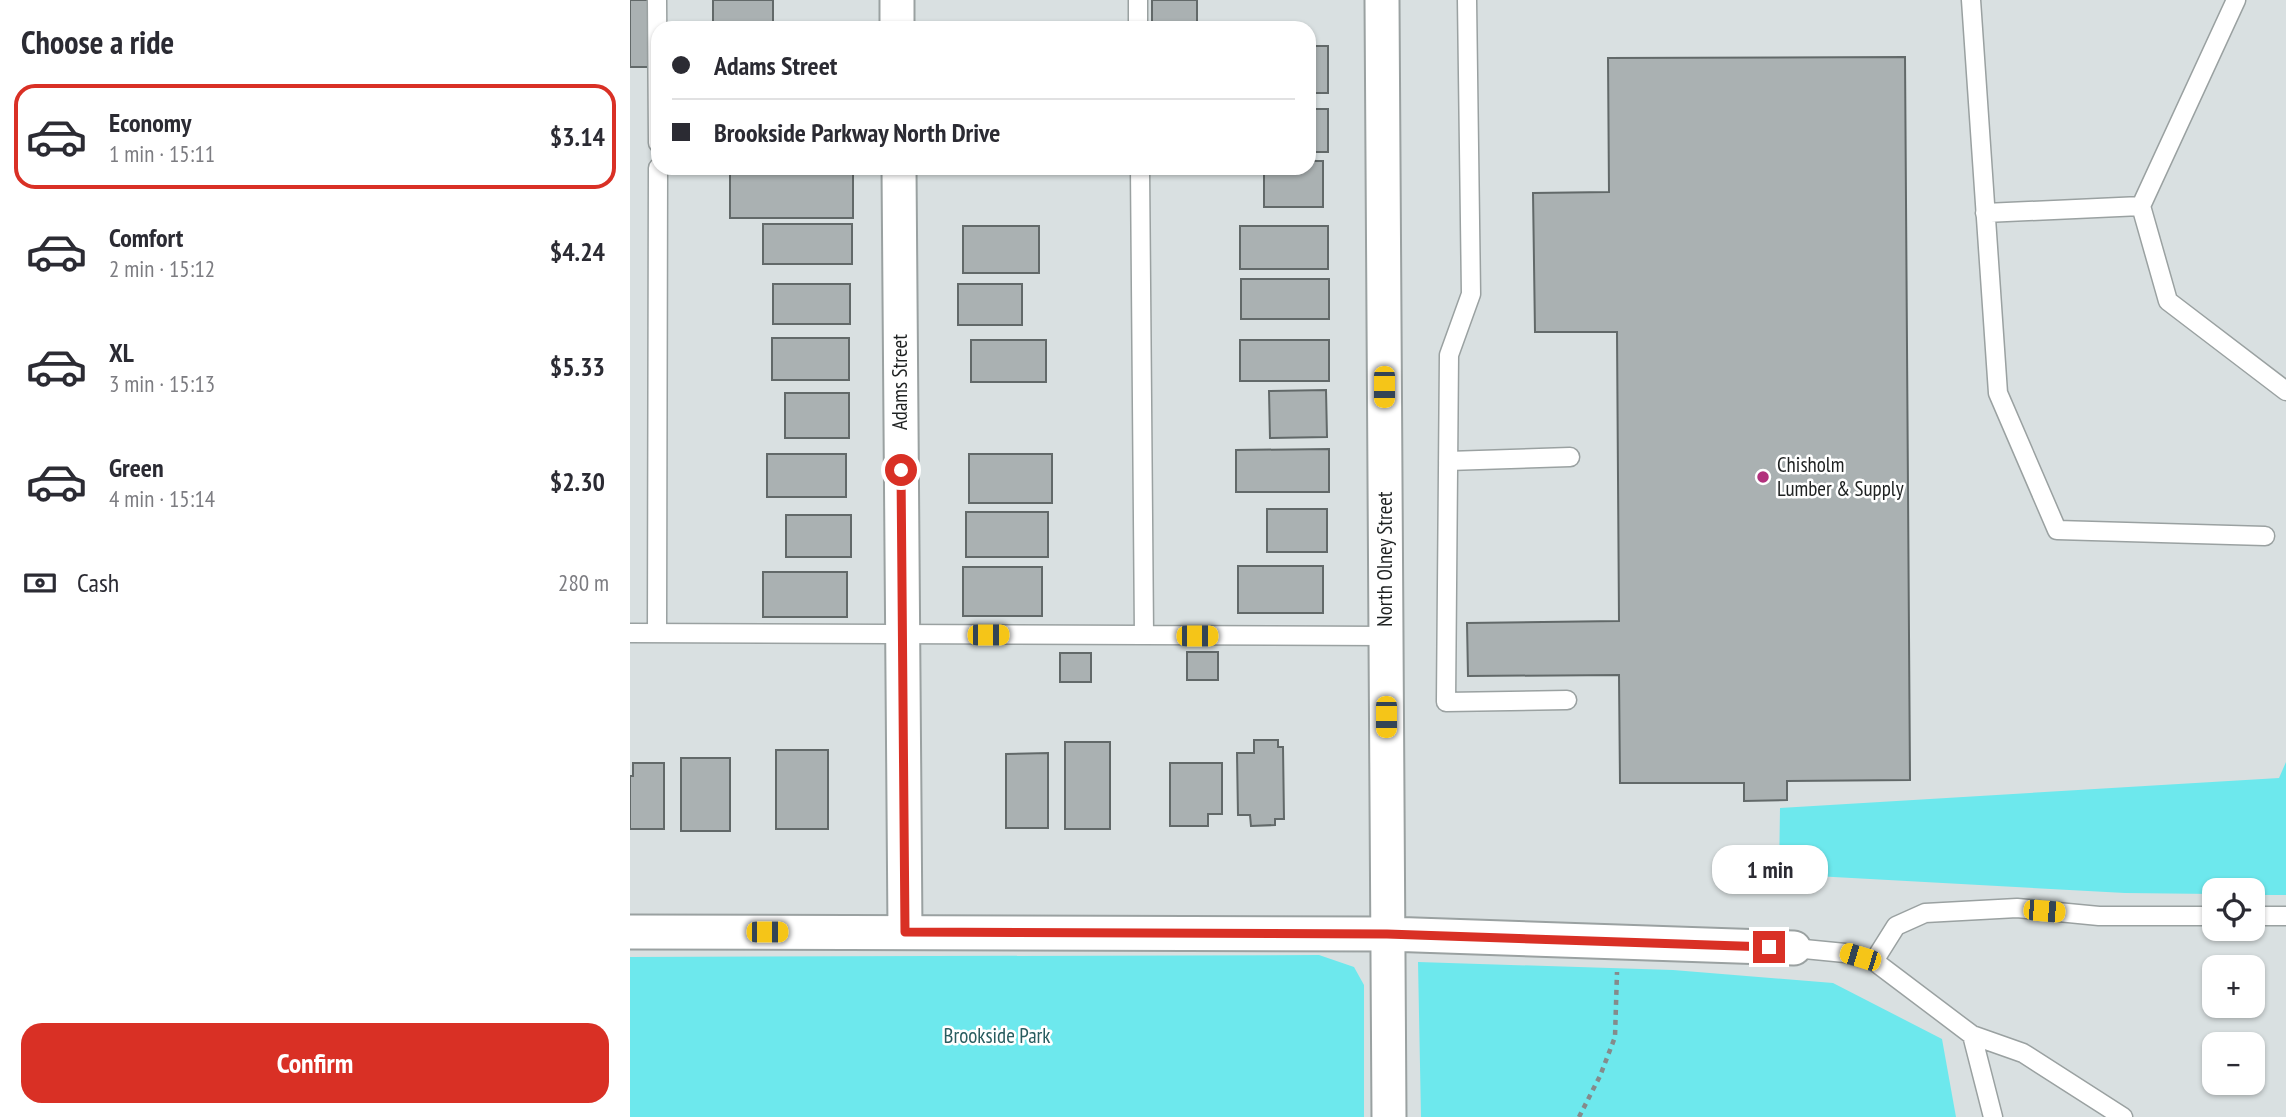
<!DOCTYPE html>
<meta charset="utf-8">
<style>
:root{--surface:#fff;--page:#f7f7f7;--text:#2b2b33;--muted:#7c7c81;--line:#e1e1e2;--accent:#d93025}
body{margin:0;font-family:"PT Sans Narrow",sans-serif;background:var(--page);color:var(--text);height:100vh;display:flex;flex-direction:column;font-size:26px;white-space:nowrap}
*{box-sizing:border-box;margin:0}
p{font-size:23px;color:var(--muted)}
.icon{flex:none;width:38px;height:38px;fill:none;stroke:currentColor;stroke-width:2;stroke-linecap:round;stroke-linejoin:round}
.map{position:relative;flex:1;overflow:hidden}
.sheet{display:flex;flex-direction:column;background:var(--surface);width:630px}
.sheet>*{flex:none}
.banner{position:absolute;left:21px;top:21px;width:665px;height:154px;border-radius:21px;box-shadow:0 2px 5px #0004;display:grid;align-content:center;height:154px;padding:0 21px;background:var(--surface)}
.tools{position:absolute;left:1572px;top:878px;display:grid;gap:14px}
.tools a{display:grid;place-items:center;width:63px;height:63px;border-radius:14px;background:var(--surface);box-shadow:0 2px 5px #0004;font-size:35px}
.end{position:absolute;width:32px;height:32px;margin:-16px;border:9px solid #d93025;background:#fff;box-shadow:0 0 0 4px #fff}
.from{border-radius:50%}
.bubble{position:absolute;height:49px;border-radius:21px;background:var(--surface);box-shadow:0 2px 5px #0004;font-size:23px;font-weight:800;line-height:49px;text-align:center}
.car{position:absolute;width:21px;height:42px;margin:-21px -10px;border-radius:9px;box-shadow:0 0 5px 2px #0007;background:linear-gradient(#f5c518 24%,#345 0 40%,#f5c518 0 76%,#345 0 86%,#f5c518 0)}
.banner b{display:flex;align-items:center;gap:24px;height:66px;font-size:26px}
.banner b+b{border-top:2px solid var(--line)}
.banner i{width:18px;height:18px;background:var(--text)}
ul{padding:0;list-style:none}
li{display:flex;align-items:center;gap:21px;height:105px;margin:0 14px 10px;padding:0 7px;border:4px solid transparent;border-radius:21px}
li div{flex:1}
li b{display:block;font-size:26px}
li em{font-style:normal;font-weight:800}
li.current{border-color:var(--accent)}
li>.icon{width:63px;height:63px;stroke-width:1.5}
h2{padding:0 21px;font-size:32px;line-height:84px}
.pay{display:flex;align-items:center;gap:18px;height:77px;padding:0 21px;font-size:26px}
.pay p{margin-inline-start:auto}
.button{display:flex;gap:14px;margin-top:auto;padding:14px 21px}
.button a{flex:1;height:80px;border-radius:21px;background:var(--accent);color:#fff;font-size:28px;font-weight:800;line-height:80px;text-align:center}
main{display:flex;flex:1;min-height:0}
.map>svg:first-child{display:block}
</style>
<main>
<section class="sheet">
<h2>Choose a ride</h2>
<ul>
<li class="current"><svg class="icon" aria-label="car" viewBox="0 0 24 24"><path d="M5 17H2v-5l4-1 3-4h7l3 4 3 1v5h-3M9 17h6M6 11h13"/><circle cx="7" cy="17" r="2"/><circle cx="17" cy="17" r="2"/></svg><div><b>Economy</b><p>1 min · 15:11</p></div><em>$3.14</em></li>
<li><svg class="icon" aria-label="car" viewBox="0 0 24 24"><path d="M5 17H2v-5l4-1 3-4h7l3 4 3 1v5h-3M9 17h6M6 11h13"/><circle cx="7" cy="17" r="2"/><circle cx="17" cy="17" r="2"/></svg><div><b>Comfort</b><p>2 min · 15:12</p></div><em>$4.24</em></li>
<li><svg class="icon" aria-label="car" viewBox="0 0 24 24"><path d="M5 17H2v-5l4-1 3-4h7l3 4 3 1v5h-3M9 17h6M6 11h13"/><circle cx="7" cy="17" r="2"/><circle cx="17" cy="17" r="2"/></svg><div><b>XL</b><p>3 min · 15:13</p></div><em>$5.33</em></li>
<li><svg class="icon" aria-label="car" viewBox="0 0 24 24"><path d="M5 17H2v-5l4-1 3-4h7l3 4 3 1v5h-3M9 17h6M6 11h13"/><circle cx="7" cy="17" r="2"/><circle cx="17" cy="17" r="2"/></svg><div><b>Green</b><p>4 min · 15:14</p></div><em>$2.30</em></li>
</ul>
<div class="pay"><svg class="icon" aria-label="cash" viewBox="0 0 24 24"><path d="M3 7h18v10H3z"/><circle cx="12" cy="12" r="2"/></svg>Cash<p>280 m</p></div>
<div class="button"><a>Confirm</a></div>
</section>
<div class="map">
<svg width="1656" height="1117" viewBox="0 0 1656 1117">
<rect width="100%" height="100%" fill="#d9e0e1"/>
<!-- green -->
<path fill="#6de8ed" d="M1656,762V895H1622V891H1584V894L1495,893L1149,874L1150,808L1649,778Z
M689,955L724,967L734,985V1117H0V957Z
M788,962L1043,970L1203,983L1312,1039L1326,1117H791Z"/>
<!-- building -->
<path fill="#aab1b2" stroke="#626969" stroke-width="2" d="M0,0H18V67H0Z
M83,0H143V28H83Z
M522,0H567V28H522Z
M679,46H698V93H679Z
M1275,57L1280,780L1157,781V800L1114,801V783H990L989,675L838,676L837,623L989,621L987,332H905L903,193L979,192L978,58Z
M679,109H698V152H679Z
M679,161H693V207H634V168H679Z
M223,170V218H100V171Z
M133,224H222V264H133Z
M333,226H409V273H333Z
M610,226H698V269H610Z
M611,279H699V319H611Z
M143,284H220V324H143Z
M328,284H392V325H328Z
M142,338H219V380H142Z
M341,340H416V382H341Z
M610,340H699V381H610Z
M696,390L697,437L640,438L639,391Z
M155,393H219V438H155Z
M699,449V492H606V450Z
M137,454H216V497H137Z
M339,454H422V503H339Z
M637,509H697V552H637Z
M336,512H418V557H336Z
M156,515H221V557H156Z
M608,566H693V613H608Z
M333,567H412V616H333Z
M133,572H217V617H133Z
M557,652H588V680H557Z
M430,653H461V682H430Z
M624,740H648V747H653L654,819H645V825L621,826L620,815H608L607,753H624Z
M435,742H480V829H435Z
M146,750H198V829H146Z
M418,753V828H376V754Z
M51,758H100V831H51Z
M3,763H34V829H0V776H3Z
M540,763H592V814H578V826H540Z"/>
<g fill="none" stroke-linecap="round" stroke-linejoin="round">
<defs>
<path id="lane" d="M27,0L28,143
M508,0V28
M837,0L841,294L819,355L816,702L937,700
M1341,0L1368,393L1427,530L1635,536
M510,168L514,635
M1511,206L1538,301L1656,391
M1355,213L1511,206L1606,0
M818,461L940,457
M0,633L756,636
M27,633L28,168
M1622,916H1656
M1164,948L1215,953L1244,961L1342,1035L1363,1117
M1244,961L1266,926L1295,913L1387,908L1469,916H1584
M1342,1035L1393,1053L1493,1117"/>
<path id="street" d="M267,0V28
M752,0L759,1117
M269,168L275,932
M0,932L757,934L1164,948"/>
</defs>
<!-- lane casing -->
<use href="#lane" stroke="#9aa1a1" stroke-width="21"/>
<!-- street casing -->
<use href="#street" stroke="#9aa1a1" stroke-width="37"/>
<!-- path -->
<path stroke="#858a8b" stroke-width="4.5" stroke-dasharray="5 5" stroke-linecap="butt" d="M949,1117L970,1076L985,1037L987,972"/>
<!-- lane -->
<use href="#lane" stroke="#fff" stroke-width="18"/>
<!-- street -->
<use href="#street" stroke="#fff" stroke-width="33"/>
</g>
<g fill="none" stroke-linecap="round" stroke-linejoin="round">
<!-- route -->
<path stroke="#d93025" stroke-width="9" d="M271,470L275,932L757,934L1139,947"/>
</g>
<!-- markers -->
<circle fill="#b2317d" stroke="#fff" stroke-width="2.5" cx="1133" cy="477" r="7"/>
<g text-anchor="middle" stroke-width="5" stroke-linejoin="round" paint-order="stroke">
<!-- street labels -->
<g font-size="21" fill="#1e2121" stroke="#fff">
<text transform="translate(270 382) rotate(-90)" y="7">Adams Street</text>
<text transform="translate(755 559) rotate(-90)" y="7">North Olney Street</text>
</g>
<!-- poi labels -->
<g font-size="21" fill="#1e2121" stroke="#fff" text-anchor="start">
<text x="1147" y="472">Chisholm<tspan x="1147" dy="24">Lumber &amp; Supply</tspan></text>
</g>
<!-- park labels -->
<g font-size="21" fill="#295d60" stroke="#fff">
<text x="367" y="1043">Brookside Park</text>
</g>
</g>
</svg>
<div class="tools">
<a><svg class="icon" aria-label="locate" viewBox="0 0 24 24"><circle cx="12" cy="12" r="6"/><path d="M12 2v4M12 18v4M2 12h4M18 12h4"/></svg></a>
<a>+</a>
<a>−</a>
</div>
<i class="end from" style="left:271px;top:470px"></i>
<i class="end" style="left:1139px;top:947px"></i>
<div class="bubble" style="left:1082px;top:845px;width:116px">1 min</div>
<i class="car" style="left:754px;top:387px;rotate:180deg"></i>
<i class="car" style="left:358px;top:635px;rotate:90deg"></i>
<i class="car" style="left:567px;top:636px;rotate:90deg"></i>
<i class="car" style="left:756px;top:717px;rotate:180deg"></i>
<i class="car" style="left:1414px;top:911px;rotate:95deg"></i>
<i class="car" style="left:137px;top:932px;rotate:90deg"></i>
<i class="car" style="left:1230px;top:957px;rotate:287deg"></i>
<div class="banner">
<b><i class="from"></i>Adams Street</b>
<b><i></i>Brookside Parkway North Drive</b>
</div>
</div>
</main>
